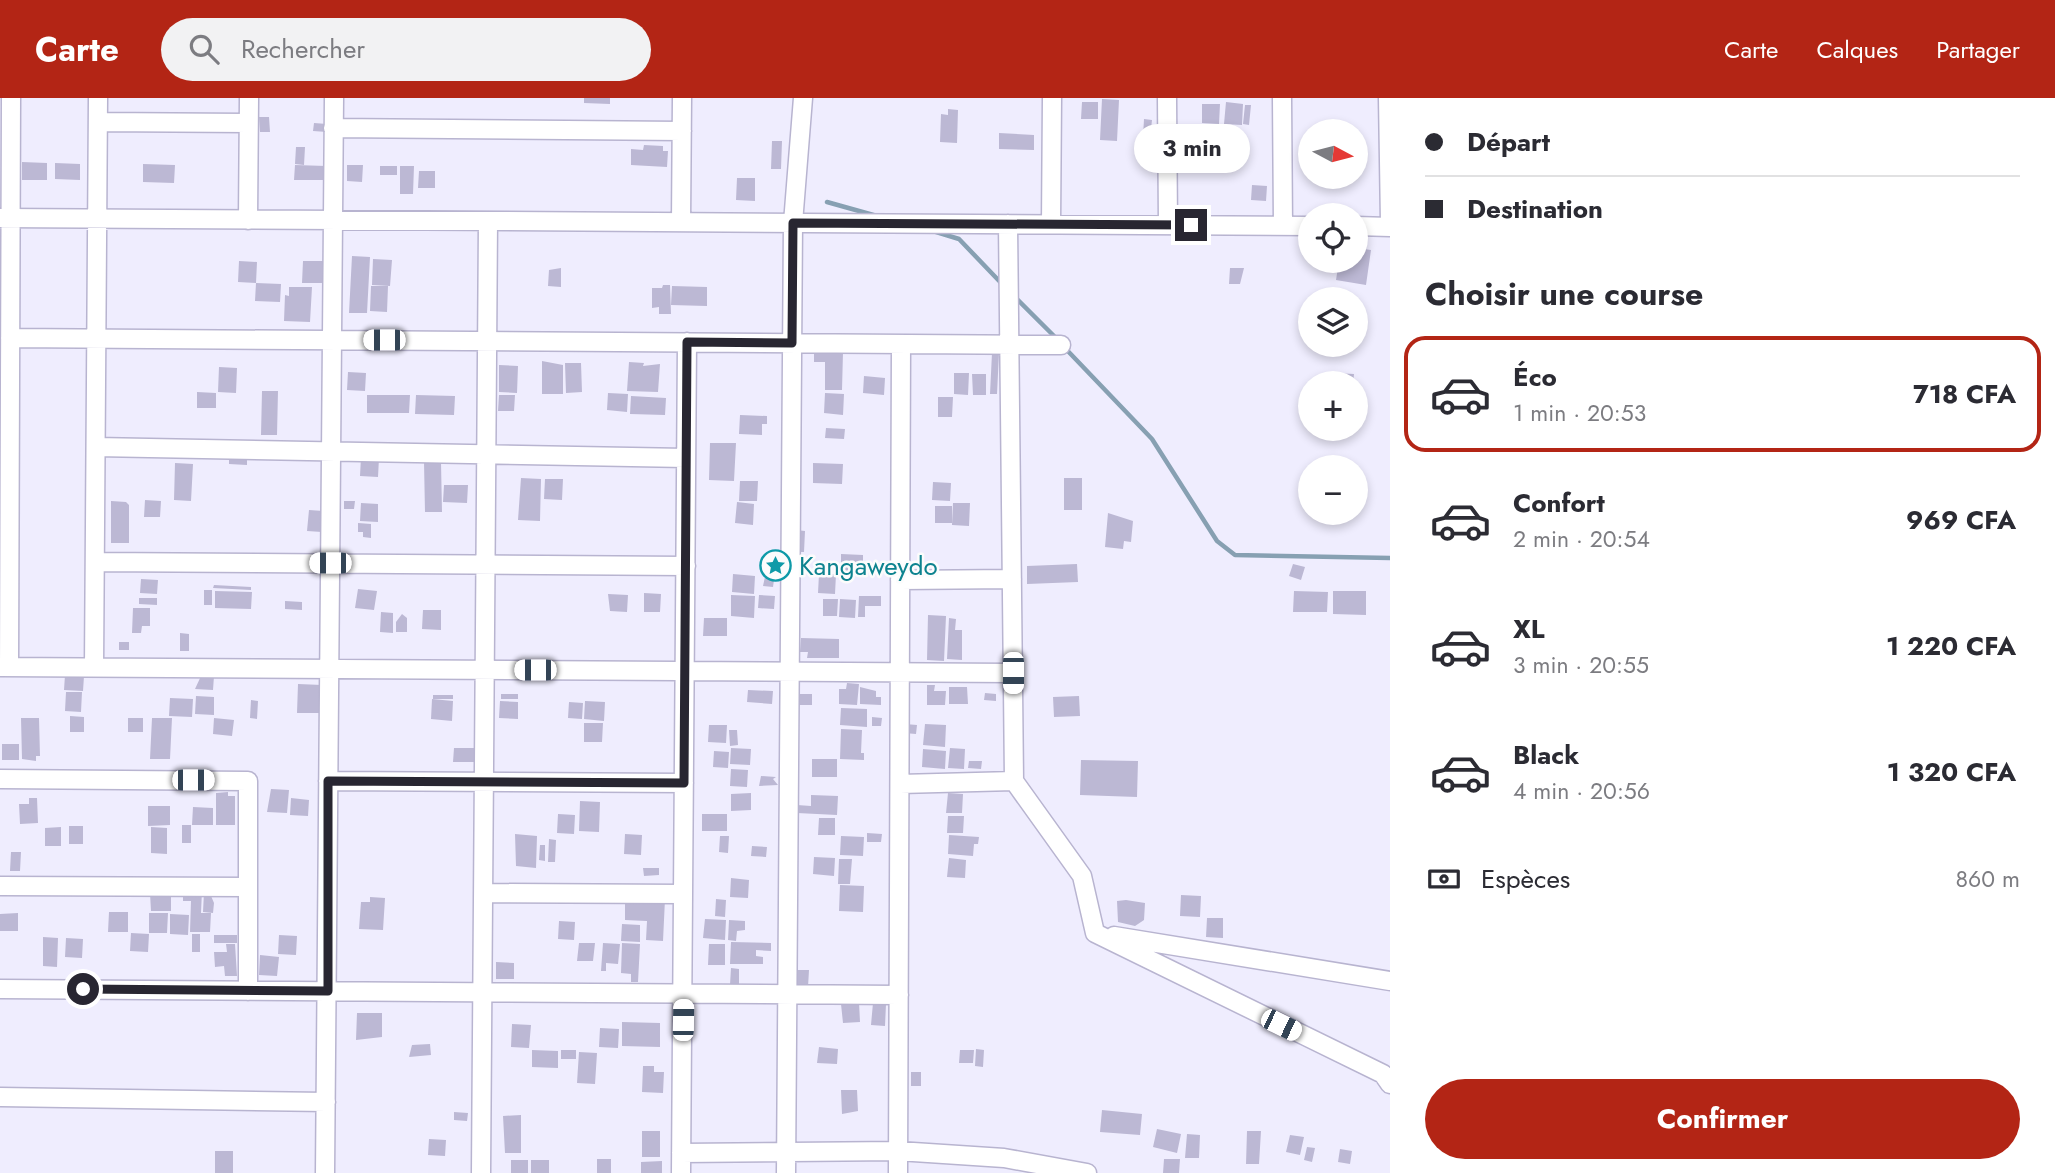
<!DOCTYPE html>
<html lang="fr">
<meta charset="utf-8">
<style>
:root{--surface:#fff;--page:#f2f2f3;--text:#2b2b33;--muted:#7c7c81;--line:#e1e1e2;--accent:#b32515}
body{margin:0;font-family:Jost,sans-serif;background:var(--page);color:var(--text);height:100vh;display:flex;flex-direction:column;font-size:26px;white-space:nowrap}
*{box-sizing:border-box;margin:0}
p{font-size:23px;color:var(--muted)}
.icon{flex:none;width:38px;height:38px;fill:none;stroke:currentColor;stroke-width:2;stroke-linecap:round;stroke-linejoin:round}
.map{position:relative;flex:1;overflow:hidden}
.sheet{display:flex;flex-direction:column;background:var(--surface);width:665px}
.sheet>*{flex:none}
.top-card{display:grid;align-content:center;height:154px;padding:0 35px;background:var(--surface)}
.needle{width:46px;rotate:97deg}
.controls{position:absolute;left:1298px;top:21px;display:grid;gap:14px}
.controls a{display:grid;place-items:center;width:70px;height:70px;border-radius:50%;background:var(--surface);box-shadow:0 4px 10px #0003;font-size:35px}
.end{position:absolute;width:32px;height:32px;margin:-16px;border:9px solid #282631;background:#fff;box-shadow:0 0 0 4px #fff}
.from{border-radius:50%}
.bubble{position:absolute;height:49px;border-radius:24px;background:var(--surface);box-shadow:0 4px 10px #0003;font-size:23px;font-weight:700;line-height:49px;text-align:center}
.car{position:absolute;width:21px;height:42px;margin:-21px -10px;border-radius:9px;box-shadow:0 0 5px 2px #0007;background:linear-gradient(#fff 24%,#345 0 40%,#fff 0 76%,#345 0 86%,#fff 0)}
.top-card b{display:flex;align-items:center;gap:24px;height:66px;font-size:26px}
.top-card b+b{border-top:2px solid var(--line)}
.top-card i{width:18px;height:18px;background:var(--text)}
ul{padding:0;list-style:none}
li{display:flex;align-items:center;gap:21px;height:116px;margin:0 14px 10px;padding:0 21px;border:4px solid transparent;border-radius:21px}
li div{flex:1}
li b{display:block;font-size:26px}
li em{font-style:normal;font-weight:700}
li.on{border-color:var(--accent)}
li>.icon{width:63px;height:63px;stroke-width:1.5}
h2{padding:0 35px;font-size:32px;line-height:84px}
.pay{display:flex;align-items:center;gap:18px;height:77px;padding:0 35px;font-size:26px}
.pay p{margin-inline-start:auto}
.cta{display:flex;gap:14px;margin-top:auto;padding:14px 35px}
.cta a{flex:1;height:80px;border-radius:42px;background:var(--accent);color:#fff;font-size:28px;font-weight:700;line-height:80px;text-align:center}
header{display:flex;align-items:center;gap:42px;box-sizing:border-box;height:98px;padding:0 35px;background:var(--accent);color:#fff}
header strong{font-size:33px}
nav{display:flex;gap:38px;margin-inline-start:auto;font-size:24px}
.search{width:490px;height:63px;background:var(--page);display:flex;align-items:center;gap:18px;box-sizing:border-box;padding:0 24px;border-radius:38px;color:var(--muted);font-size:26px}
main{display:flex;flex:1;min-height:0}
.map>svg:first-child{display:block}
</style>
<header>
<strong>Carte</strong>
<div class="search"><svg class="icon" aria-label="search" viewBox="0 0 24 24"><circle cx="10" cy="10" r="6"/><path d="M15 15l6 6"/></svg>Rechercher</div>
<nav><a>Carte</a><a>Calques</a><a>Partager</a></nav>
</header>
<main>
<div class="map">
<svg width="1390" height="1075" viewBox="0 0 1390 1075">
<rect width="100%" height="100%" fill="#efedfe"/>
<g fill="none" stroke-linecap="round" stroke-linejoin="round">
<!-- stream -->
<path stroke="#87a0b2" stroke-width="4.5" d="M827,104L877,118
M933,133L959,141L1004,188
M1015,199L1056,240
M1064,249L1152,341L1217,443L1235,457L1390,460"/>
</g>
<!-- building -->
<path fill="#bcb8d4" d="M584,0H610V6L584,5Z
M1102,1L1119,2L1117,43L1100,42Z
M1082,4H1098V21H1081Z
M1226,4L1243,6L1242,27L1224,26Z
M1202,6H1220L1219,26L1202,25Z
M1245,7H1251L1249,27L1243,26Z
M948,11L958,12L957,45L940,44L941,16L948,17Z
M259,19H269L270,34H260Z
M1144,21L1152,22L1150,40L1143,39Z
M314,25L327,26V34L313,33Z
M1201,26L1219,27L1218,46L1199,44Z
M999,35L1034,37V52L999,51Z
M772,43H782L781,71H771Z
M644,47L663,48V53H668L667,69L631,67V51L643,52Z
M1311,48V67L1302,56Z
M296,49H305L304,67L295,66Z
M22,64L47,65V82H22Z
M55,65L80,66V82L55,81Z
M143,66L175,67L174,85L143,84Z
M295,67L326,68L325,82H294Z
M347,67H363L362,84L347,83Z
M380,68H397V77H380Z
M400,68H414L413,96H400Z
M419,73H435V90H418Z
M737,80H755V103L736,102Z
M1252,87L1267,88L1266,103L1251,102Z
M1356,150L1371,152L1366,187L1336,182L1339,163H1356Z
M352,158L370,159L367,215H349Z
M373,161L392,162L390,188L372,187Z
M239,163L257,164L256,185L238,184Z
M303,163H323L322,185H302Z
M561,170V189L548,188L549,172Z
M1230,170H1244L1240,186H1229Z
M256,185L281,186L280,204L255,203Z
M663,187H670L671,216H659V209L652,210V190H662Z
M371,188H388L387,214L370,213Z
M672,188L707,189V208L671,207Z
M289,189H312L310,224L284,223L285,197L289,198Z
M814,254H843L842,292H825V264H814Z
M992,255H999L997,296H990Z
M542,263L563,267V296H542Z
M629,264L644,265L643,268L660,266L658,294L627,293Z
M565,265H581L582,294L566,295Z
M499,267L518,268L517,295L499,294Z
M219,269L237,270L236,295L218,294Z
M348,274L366,275L365,293L347,292Z
M954,275H969L968,297L954,296Z
M1333,275L1354,276L1353,285H1333Z
M972,276H986V297H973Z
M864,278L885,280L884,297L863,295Z
M262,293H278L277,337H261Z
M197,294L216,295V310H197Z
M608,295L628,296L627,314L607,312Z
M825,295L844,296L843,317L824,315Z
M367,297H410L409,315H367Z
M416,297L455,298L454,317L415,316Z
M499,297H515L514,313H498Z
M1307,297H1311V317L1307,318Z
M631,298L666,300L665,317L630,316Z
M938,299H953L952,319H938Z
M740,317L767,318V326H762V337L739,336Z
M826,330L845,331L844,341L825,340Z
M710,345H736L734,383L709,382Z
M229,358L247,359V367L229,366Z
M361,359L379,360L378,379L360,378Z
M424,364H441L442,414H425Z
M175,365L193,366L191,403L174,402Z
M813,365L843,366L842,386L813,385Z
M521,380L541,381L540,423L518,422Z
M1064,380H1082V412H1064Z
M545,381H563L562,402L544,401Z
M740,383H758L757,403H739Z
M933,384L951,385L950,403L932,402Z
M444,387H468L467,405L443,404Z
M145,402L161,403L160,419H144Z
M111,403L126,404L129,407V445H111Z
M344,403H355L354,411H344Z
M737,404L754,406L753,427L735,425Z
M361,405L378,406V424L360,423Z
M953,405H970L969,428L952,427Z
M935,408H952V425H935Z
M309,412L323,413L322,434L307,433Z
M1108,415L1133,423L1131,444L1124,443L1123,451L1105,449Z
M358,425L371,426V440L363,439V434H358Z
M796,432L805,433L804,454H796Z
M841,456L863,457V476L841,475Z
M1077,466L1078,484L1027,486V468Z
M1293,466L1305,469L1301,482L1289,478Z
M766,474L775,475L773,489L763,488Z
M733,476L755,478L754,496L732,494Z
M819,476H836L835,496L818,495Z
M141,481L158,482L157,496L140,495Z
M214,487L251,489V492L213,490Z
M358,491L377,493L374,512L355,510Z
M204,492H212V507H204Z
M215,493L252,494L251,511L215,510Z
M1294,493L1328,494L1327,514H1293Z
M1333,493H1366V517L1333,516Z
M644,495L661,496L660,514H644Z
M608,496L628,497L627,514L610,513Z
M731,497L755,498L754,520L731,518Z
M759,497L775,498L774,511L758,510Z
M859,498H881V508H865V519H858Z
M139,500H157V507L139,506Z
M823,501H838L837,518H823Z
M840,501L856,502L855,520L839,519Z
M285,503L302,504V512L285,511Z
M133,510H150V528H142L141,535H132Z
M423,512H441V532L422,531Z
M381,514L393,515V535L380,534Z
M402,516L407,520V534H396V524Z
M928,517L946,518L944,563L927,562Z
M704,520H727V538H703Z
M949,520L956,521L955,532H962V562L947,561Z
M180,535L189,536V553H180Z
M801,540L839,541V560H807L808,554H800Z
M119,544H129V552H119Z
M65,577L84,578L83,593L64,592Z
M201,578H214L213,592L195,591Z
M847,585L859,586L857,607L839,606V591H846Z
M298,586L322,587V615H297Z
M927,587H935L934,593H946L945,607H927Z
M860,589L876,593V599H881V607L860,606Z
M949,589H967L968,606H949Z
M748,592L773,593L772,606L747,604Z
M66,594H82L81,614L65,613Z
M985,595L996,596V603L984,602Z
M501,596H518V601H501Z
M795,596H812V607H795Z
M433,597H453V601H433Z
M196,598L214,599V617L195,616Z
M1079,598L1080,618L1054,619L1053,599Z
M170,600L193,601L192,619L169,618Z
M432,601L453,603L452,623L431,621Z
M251,602L258,603L257,621L250,620Z
M500,603L518,604V621L499,620Z
M585,603L605,604L604,623L584,621Z
M569,604L583,605L582,621L568,620Z
M841,610L867,611V629L840,627Z
M70,618L84,619V634H70Z
M872,619L882,620L881,628H872Z
M21,620H39L40,658H36V663L22,661Z
M128,620H143V634H128Z
M152,620H172L170,661H150Z
M214,620L234,622L232,638L213,636Z
M584,625H603L602,644H584Z
M905,626L917,627L916,636L904,635Z
M925,626L946,627L945,649L923,647Z
M709,627H727L726,645L708,644Z
M841,631L862,632L861,655H864V662L840,661Z
M729,632H737L738,647L730,648Z
M2,646H19V662H2Z
M454,650H475V664H453Z
M731,650L751,651L750,667L730,666Z
M950,650L965,651L964,671L948,670Z
M923,651L946,653L945,671L922,669Z
M714,653L729,654L728,670L713,669Z
M812,661H837V679H812Z
M1081,662L1138,663L1137,699L1080,697Z
M969,663H982L981,671L968,670Z
M731,671L748,672L747,689L730,688Z
M761,678L776,679L773,681L778,687L759,688Z
M271,691L289,692L287,715L267,714Z
M228,694V698H235V727H216V695Z
M751,695V712L731,713V696Z
M948,695L963,696L962,715H946Z
M811,697L838,698L837,717L797,715V707L811,708Z
M29,700H37L38,725L20,726L19,706H29Z
M291,700L309,702L308,718L290,717Z
M580,703L600,704L599,734L579,733Z
M148,708H170V727L148,728Z
M193,709L213,710V727H192Z
M558,716L575,717L574,736L557,735Z
M702,716H727V733H702Z
M948,718H964L963,735H947Z
M819,720H835V737H818Z
M182,727H191V745H182Z
M69,728H83V746H69Z
M61,729V748H45V730Z
M151,729L167,730V756L151,755Z
M867,735L882,736L881,744H867Z
M515,736L537,738L536,770L516,768Z
M625,736L642,737L641,757L624,756Z
M949,737L979,739L978,746H974L973,758L948,756Z
M720,738H729L728,755L719,754Z
M841,738L864,739L863,758L840,757Z
M549,741L556,742L555,764H548Z
M540,747H545V763L539,762Z
M752,748L767,749L766,759L751,758Z
M11,754H21L20,773H10Z
M814,759L835,760L834,778L813,776Z
M949,760L966,762L965,780L947,779Z
M839,761H852L850,786H838Z
M643,770H659V777L644,778Z
M731,780L749,782L748,800L730,799Z
M840,787L864,788L863,814L839,813Z
M183,792H202L201,815H211L210,834H190L191,803H183Z
M209,793L214,805L213,815L203,814L204,794Z
M171,794V813H151L150,795Z
M1181,797L1201,798L1200,819L1180,818Z
M370,799L385,800L383,832L359,831L361,804H370Z
M625,801H665L663,843L646,842L647,823L625,822Z
M716,801L726,802L725,819L715,818Z
M1126,802L1145,805L1144,822L1135,828L1118,824L1117,803Z
M109,814H128V834H108Z
M18,815V833H0V816Z
M149,815H168L167,835H149Z
M170,816L189,817L188,837L170,836Z
M1207,820H1223V840L1206,839Z
M705,821L726,822L725,842L703,840Z
M729,822L745,823V832L737,833L736,843L728,842Z
M559,823L575,824L574,842L558,841Z
M622,826L640,827V844L621,843Z
M131,835L149,836L148,854L130,853Z
M192,836H200V854H192Z
M214,837H237V845H214Z
M279,837L297,838L296,857L278,856Z
M43,839L58,840L57,869L43,868Z
M66,840L83,841L82,860L65,859Z
M731,844L771,845V853L756,852V858L763,859V866H730Z
M579,845H595L593,863H577Z
M603,845L620,846L618,866L606,865V873H601Z
M622,845L640,846L638,884H631V876L621,875Z
M226,846H235L237,878H225L224,868L215,869L214,854H227Z
M709,846H725V867H708Z
M260,857L279,859L277,878L259,877Z
M496,864L514,865V881H496Z
M731,870L739,871V887H730Z
M795,872H809L808,889L793,888Z
M859,904L860,924L843,925L841,906Z
M873,905L886,906L885,928L871,927Z
M357,915H382V939L356,942Z
M622,924L660,925V949L622,948Z
M512,926L531,927L529,950L511,949Z
M600,930L619,931L618,950L599,949Z
M430,946L431,957L409,959L412,947Z
M819,949L838,951L837,966L817,965Z
M976,951L984,952L983,969L975,968Z
M532,952L558,953V970L532,969Z
M561,952H576V961H561Z
M960,952H974L973,965H959Z
M579,954L597,955L595,986L577,985Z
M643,968H654V974H664L663,995L642,994Z
M911,974H921V988H911Z
M841,992H857L858,1013L842,1016Z
M1102,1012L1142,1016L1140,1037L1100,1034Z
M454,1014L468,1015L467,1023L454,1022Z
M521,1017V1055H505L503,1018Z
M1157,1031L1181,1036L1177,1055L1153,1049Z
M642,1033H660V1059H642Z
M1247,1033H1261L1259,1066H1246Z
M1187,1036L1200,1037L1199,1060H1185Z
M1290,1037L1304,1039L1300,1057L1286,1054Z
M429,1041L446,1042L445,1058L428,1057Z
M1307,1049L1315,1050L1312,1064L1304,1062Z
M1340,1051L1352,1053L1350,1066L1338,1064Z
M215,1053H233V1075H215Z
M597,1061H611V1075H597Z
M1164,1061H1180L1179,1075H1163Z
M511,1062H528V1075H511Z
M531,1062H549V1075H531Z
M662,1063V1075H641V1064Z"/>
<g fill="none" stroke-linecap="round" stroke-linejoin="round">
<defs>
<path id="minor" d="M1167,0L1168,127
M1282,0L1283,128
M1388,0L1390,125
M98,24L248,25
M333,30L682,33
M0,120L1311,128
M248,122L249,0
M681,124L682,0
M1008,126L1014,683L1082,778L1095,835L1383,976L1390,986
M1051,126L1052,0
M1356,128L1390,129
M10,240L1061,247
M96,349L686,360
M95,464L686,468
M900,482L1012,481
M0,569L1013,575
M9,569L11,0
M94,569L98,0
M0,681L248,683V893
M328,683L684,685
M900,686L1014,683
M0,788L248,789
M483,795L683,796
M1114,838L1390,883
M0,891L899,897
M0,999L326,1004
M681,1055L898,1053L1004,1060L1087,1075
M325,1075L334,0
M481,1075L488,123
M681,1075L687,244
M786,1075L793,125L803,0
M898,1075L901,246"/>
</defs>
<!-- minor casing -->
<use href="#minor" stroke="#b8b4d0" stroke-width="21"/>
<!-- minor -->
<use href="#minor" stroke="#fff" stroke-width="18"/>
</g>
<g fill="none" stroke-linecap="round" stroke-linejoin="round">
<!-- route -->
<path stroke="#282631" stroke-width="9" d="M83,891L328,893V683L684,685L687,244L792,245L793,125L1191,127"/>
</g>
<!-- icons -->
<defs>
<symbol id="sight-ring" viewBox="-11 -11 22 22"><circle r="9.5" fill="#fcfcfc" stroke="#0f9aa8" stroke-width="1.5"/><path d="M0-6L1.8-2.2L6-1.7L2.9 1.2L3.7 5.4L0 3.3L-3.7 5.4L-2.9 1.2L-6-1.7L-1.8-2.2Z" fill="#0f9aa8"/></symbol>
</defs>
<g fill-rule="evenodd">
<use href="#sight-ring" x="758" y="450" width="35" height="35"/>
</g>
<g text-anchor="middle" stroke-width="5" stroke-linejoin="round" paint-order="stroke">
<!-- culture labels -->
<g font-size="26" fill="#0d838f" stroke="#fcfcfc" text-anchor="start">
<text x="799" y="477">Kangaweydo</text>
</g>
</g>
</svg>
<div class="controls">
<a><svg class="needle" viewBox="-14 -14 28 28"><path d="M0-13l5 13h-10z" fill="#e53935"/><path d="M0 13l5-13h-10z" fill="#7c7c81"/></svg></a>
<a><svg class="icon" aria-label="locate" viewBox="0 0 24 24"><circle cx="12" cy="12" r="6"/><path d="M12 2v4M12 18v4M2 12h4M18 12h4"/></svg></a>
<a><svg class="icon" aria-label="layers" viewBox="0 0 24 24"><path d="M12 4l9 5-9 5-9-5zM3 14l9 5 9-5"/></svg></a>
<a>+</a>
<a>−</a>
</div>
<i class="end from" style="left:83px;top:891px"></i>
<i class="end" style="left:1191px;top:127px"></i>
<div class="bubble" style="left:1134px;top:26px;width:116px">3 min</div>
<i class="car" style="left:384px;top:242px;rotate:270deg"></i>
<i class="car" style="left:330px;top:465px;rotate:270deg"></i>
<i class="car" style="left:535px;top:572px;rotate:270deg"></i>
<i class="car" style="left:1013px;top:575px;rotate:180deg"></i>
<i class="car" style="left:193px;top:682px;rotate:90deg"></i>
<i class="car" style="left:683px;top:922px;rotate:1deg"></i>
<i class="car" style="left:1281px;top:927px;rotate:116deg"></i>
</div>
<section class="sheet">
<div class="top-card">
<b><i class="from"></i>Départ</b>
<b><i></i>Destination</b>
</div>
<h2>Choisir une course</h2>
<ul>
<li class="on"><svg class="icon" aria-label="car" viewBox="0 0 24 24"><path d="M5 17H2v-5l4-1 3-4h7l3 4 3 1v5h-3M9 17h6M6 11h13"/><circle cx="7" cy="17" r="2"/><circle cx="17" cy="17" r="2"/></svg><div><b>Éco</b><p>1 min · 20:53</p></div><em>718 CFA</em></li>
<li><svg class="icon" aria-label="car" viewBox="0 0 24 24"><path d="M5 17H2v-5l4-1 3-4h7l3 4 3 1v5h-3M9 17h6M6 11h13"/><circle cx="7" cy="17" r="2"/><circle cx="17" cy="17" r="2"/></svg><div><b>Confort</b><p>2 min · 20:54</p></div><em>969 CFA</em></li>
<li><svg class="icon" aria-label="car" viewBox="0 0 24 24"><path d="M5 17H2v-5l4-1 3-4h7l3 4 3 1v5h-3M9 17h6M6 11h13"/><circle cx="7" cy="17" r="2"/><circle cx="17" cy="17" r="2"/></svg><div><b>XL</b><p>3 min · 20:55</p></div><em>1 220 CFA</em></li>
<li><svg class="icon" aria-label="car" viewBox="0 0 24 24"><path d="M5 17H2v-5l4-1 3-4h7l3 4 3 1v5h-3M9 17h6M6 11h13"/><circle cx="7" cy="17" r="2"/><circle cx="17" cy="17" r="2"/></svg><div><b>Black</b><p>4 min · 20:56</p></div><em>1 320 CFA</em></li>
</ul>
<div class="pay"><svg class="icon" aria-label="cash" viewBox="0 0 24 24"><path d="M3 7h18v10H3z"/><circle cx="12" cy="12" r="2"/></svg>Espèces<p>860 m</p></div>
<div class="cta"><a>Confirmer</a></div>
</section>
</main>
